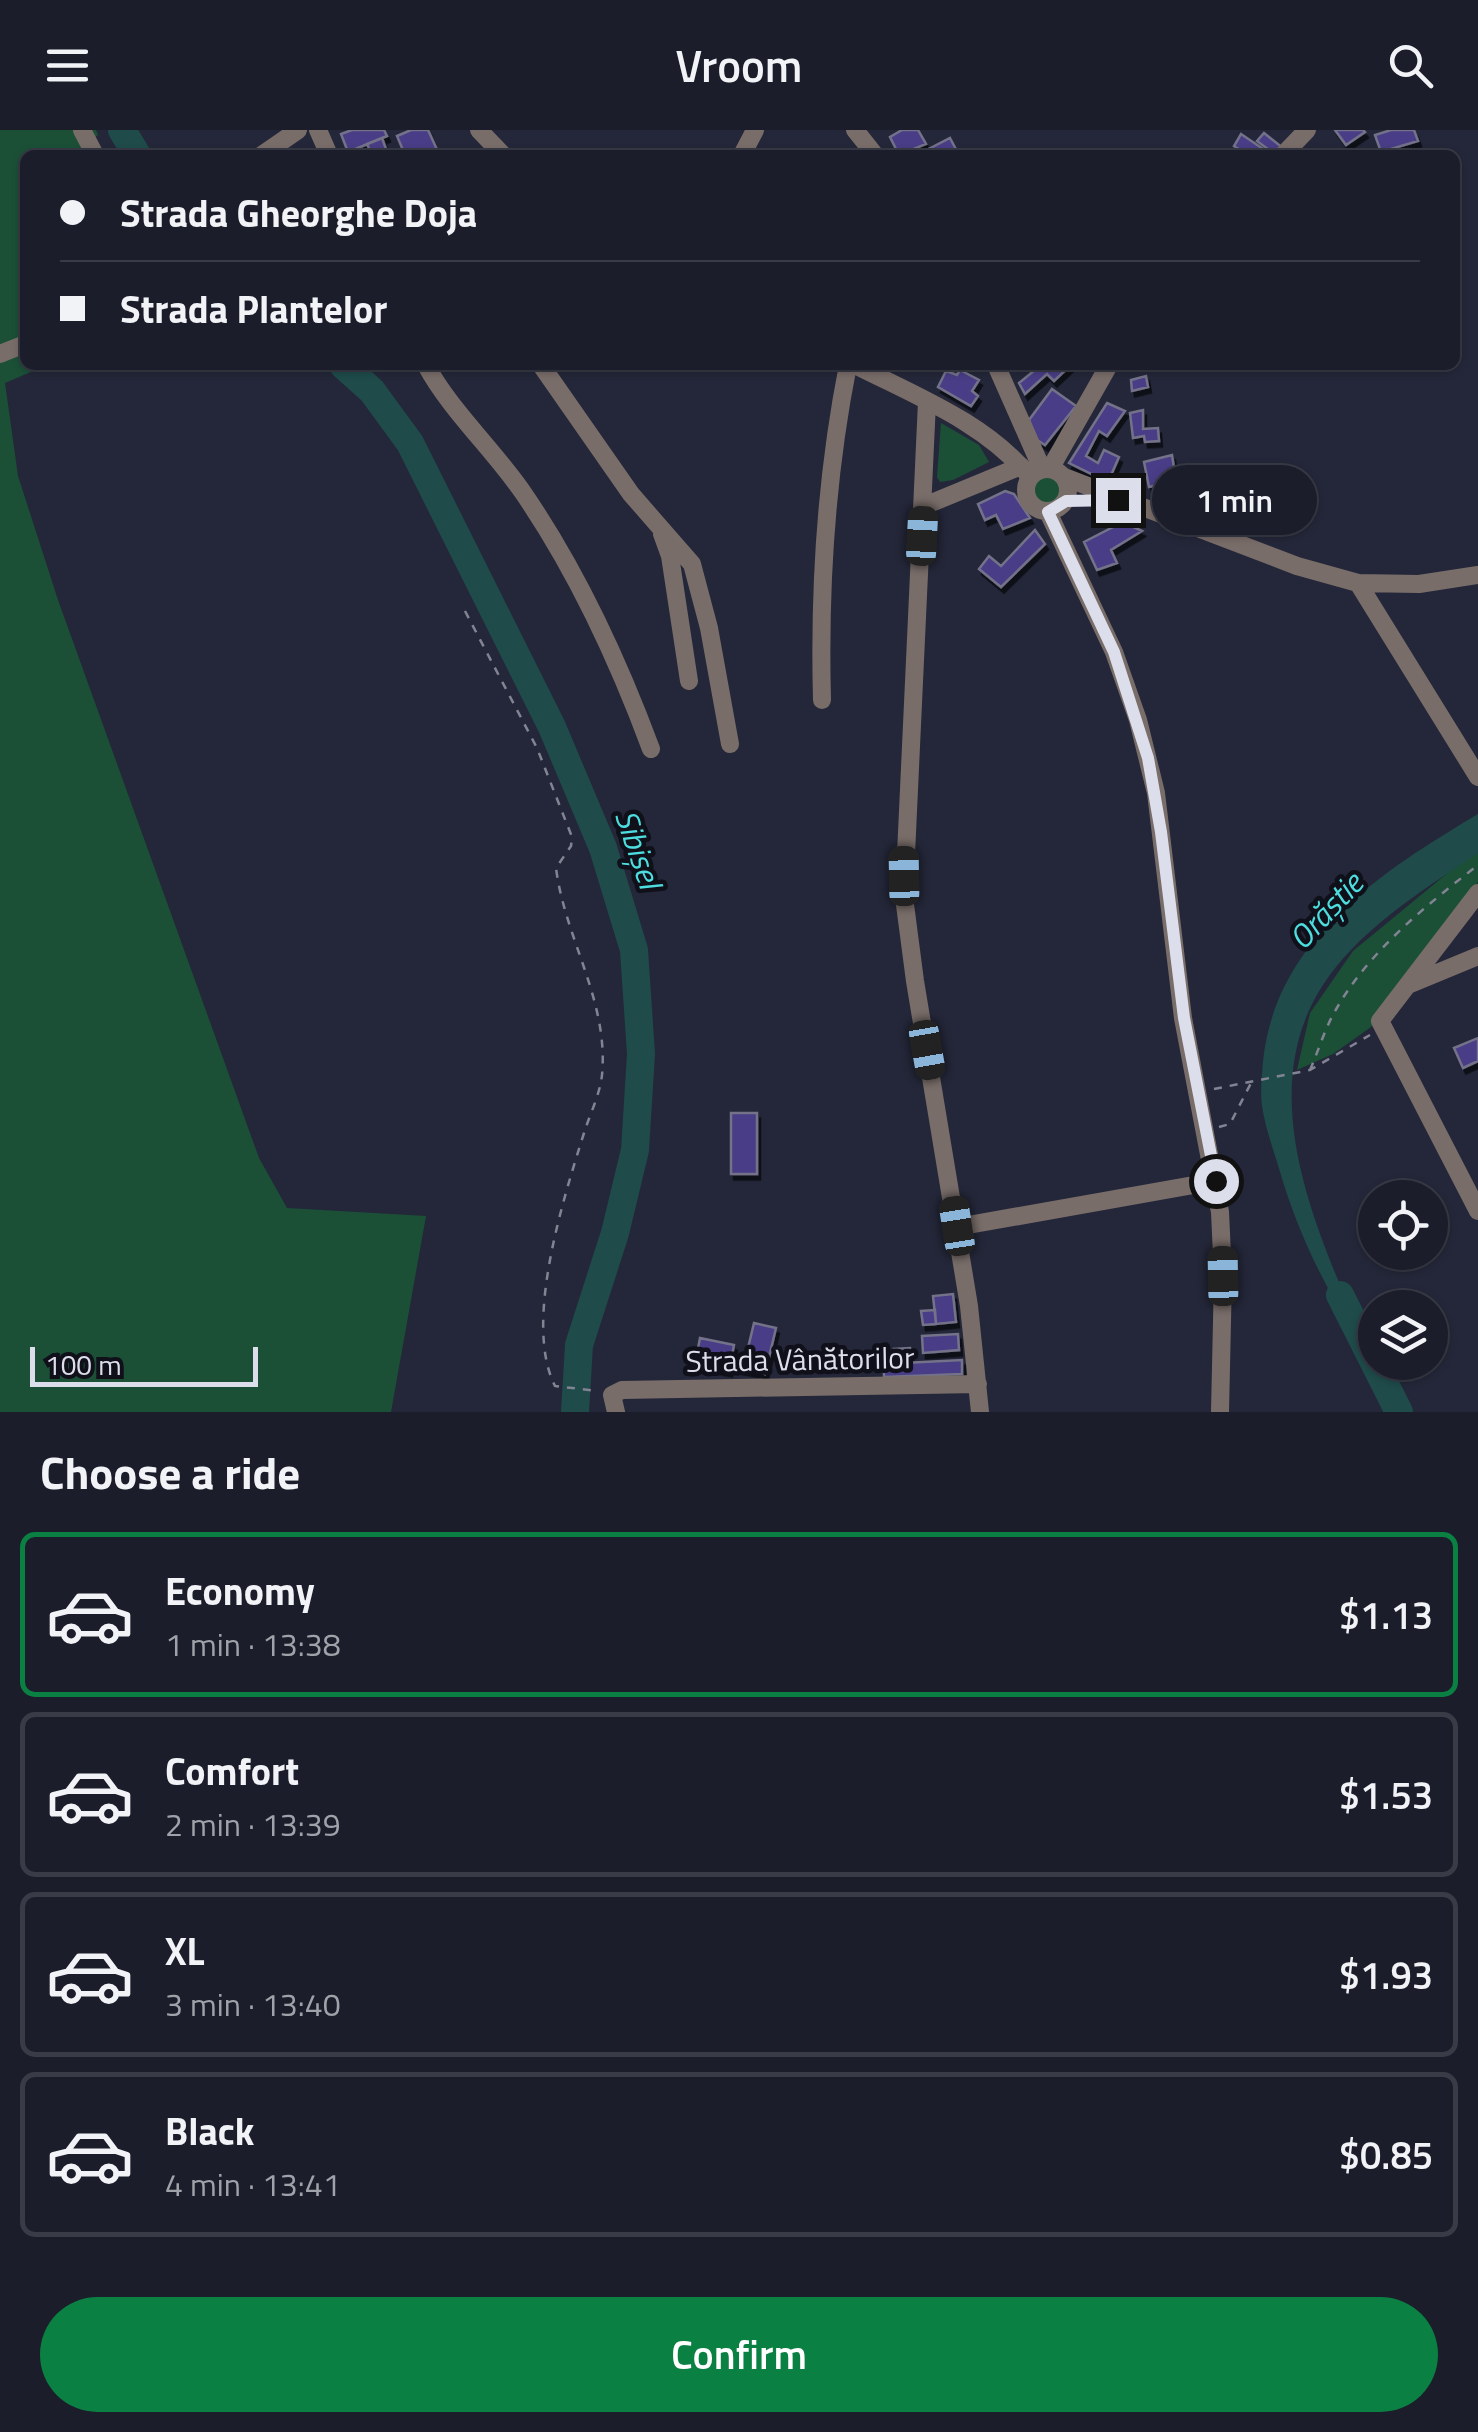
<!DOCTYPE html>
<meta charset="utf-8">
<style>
:root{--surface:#1b1d2b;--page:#242633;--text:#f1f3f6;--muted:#a0a2a9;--line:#393b47;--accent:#0b8043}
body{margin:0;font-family:"Titillium Web",sans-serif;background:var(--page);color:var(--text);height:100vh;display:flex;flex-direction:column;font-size:38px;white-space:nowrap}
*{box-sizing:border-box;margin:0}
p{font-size:32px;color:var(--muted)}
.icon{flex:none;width:55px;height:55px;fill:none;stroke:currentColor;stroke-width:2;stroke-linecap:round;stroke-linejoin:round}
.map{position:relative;height:1282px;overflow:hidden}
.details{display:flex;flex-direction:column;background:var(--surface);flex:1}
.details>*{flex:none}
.top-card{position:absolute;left:20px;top:20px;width:1440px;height:220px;border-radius:15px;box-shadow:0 2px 8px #0004,0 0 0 2px var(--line);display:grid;align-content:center;height:220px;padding:0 40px;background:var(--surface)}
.fabs{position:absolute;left:1358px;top:1050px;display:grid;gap:20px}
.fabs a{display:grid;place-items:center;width:90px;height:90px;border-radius:50%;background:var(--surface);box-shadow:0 2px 8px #0004,0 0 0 2px var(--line);font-size:50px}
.scale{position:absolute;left:30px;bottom:25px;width:228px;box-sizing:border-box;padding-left:10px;border:5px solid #dcdeeb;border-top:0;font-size:28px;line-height:35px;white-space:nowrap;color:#dcdeeb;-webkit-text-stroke:8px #0f1019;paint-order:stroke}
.end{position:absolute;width:45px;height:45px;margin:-22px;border:12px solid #dcdeeb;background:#111;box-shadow:0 0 0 5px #111}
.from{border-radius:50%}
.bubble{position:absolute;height:70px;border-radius:35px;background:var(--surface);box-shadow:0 2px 8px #0004,0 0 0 2px var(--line);font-size:32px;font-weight:600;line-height:70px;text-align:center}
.car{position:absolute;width:30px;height:60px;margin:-30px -15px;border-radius:12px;box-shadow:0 0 8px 2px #0007;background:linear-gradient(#222 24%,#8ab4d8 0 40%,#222 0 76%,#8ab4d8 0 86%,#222 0)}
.top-card b{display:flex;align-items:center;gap:35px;height:95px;font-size:38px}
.top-card b+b{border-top:2px solid var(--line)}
.top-card i{width:25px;height:25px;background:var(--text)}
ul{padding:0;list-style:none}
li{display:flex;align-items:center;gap:30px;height:165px;margin:0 20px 15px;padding:0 20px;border:5px solid var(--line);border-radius:15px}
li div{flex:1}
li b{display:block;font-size:38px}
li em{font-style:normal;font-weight:600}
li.current{border-color:var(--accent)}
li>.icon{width:90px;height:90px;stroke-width:1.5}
h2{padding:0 40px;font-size:45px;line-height:120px}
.button{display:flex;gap:20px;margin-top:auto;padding:20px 40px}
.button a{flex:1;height:115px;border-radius:60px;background:var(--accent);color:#fff;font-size:40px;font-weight:600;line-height:115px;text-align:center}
header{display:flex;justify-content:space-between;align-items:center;height:130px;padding:0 40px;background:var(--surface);font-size:45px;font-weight:600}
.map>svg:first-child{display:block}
</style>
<header><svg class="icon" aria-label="menu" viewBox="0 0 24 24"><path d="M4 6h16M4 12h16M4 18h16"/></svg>Vroom<svg class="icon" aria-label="search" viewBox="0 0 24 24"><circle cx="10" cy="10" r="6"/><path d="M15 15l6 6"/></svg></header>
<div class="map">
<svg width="1478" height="1282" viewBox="0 0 1478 1282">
<defs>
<filter id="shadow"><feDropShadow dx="3" dy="5.5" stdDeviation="0" flood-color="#0009"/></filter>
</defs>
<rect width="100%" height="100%" fill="#242739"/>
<!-- green -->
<path fill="#1b5037" d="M0,0H96L98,5L71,25H25V235H47L5,253L18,346L58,470L259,1028L287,1078L426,1086L391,1282H0Z
M941,293L979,315L989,332L953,350L940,352L937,347Z
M1032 361a15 15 0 1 1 30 0a15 15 0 1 1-30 0Z
M1478,718V752L1371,897L1333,924L1297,940L1310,883L1353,821Z"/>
<!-- water -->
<path fill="#1f4b4b" d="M1478,684V723C1429,756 1374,790 1336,837C1248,945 1310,1086 1358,1197L1353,1200C1320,1150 1294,1092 1278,1035C1272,1016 1265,996 1262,976C1260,961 1262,945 1263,931C1276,809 1381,742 1478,684Z"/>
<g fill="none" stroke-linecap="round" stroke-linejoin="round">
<!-- river -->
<path stroke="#1f4b4b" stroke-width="28" d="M122,0L137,25
M343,235L372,261L410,313L552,597L603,718L634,820L641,924L635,1020L615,1103L579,1215L575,1282
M1340,1165L1399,1282"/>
</g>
<!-- building -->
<path fill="#483d87" stroke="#737289" stroke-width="2.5" filter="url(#shadow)" d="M352,0H384L387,6L348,22L341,4Z
M411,0H428L439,24L405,25L397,6Z
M902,0H918L926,14L899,25L890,7Z
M1335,0H1363L1365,2L1346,15Z
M1391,0H1414L1418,11L1381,22L1375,5Z
M1264,3L1283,18L1276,25L1257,11Z
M1241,4L1272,25H1248L1234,16Z
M382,8L386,19L372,25L367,14Z
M950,8L959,25H917Z
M1041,235H1071L1054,251L1047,244L1025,264L1019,253Z
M960,240L979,250L972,261L978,266L971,276L938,257L946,241L957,245Z
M1146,246L1148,257L1132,261L1131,250Z
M1052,259L1076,276L1045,315L1037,310L1029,290Z
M1107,273L1125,281L1107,306L1099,301L1086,326L1098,333L1104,320L1119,327L1108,352L1069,333Z
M1143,280V299L1158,298L1159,311L1145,312L1144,306L1133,308L1130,283Z
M1172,325L1176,351L1149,357L1144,332Z
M1005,361L1014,364L1030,388L1003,399L996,385L985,390L978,374Z
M1123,392L1142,401L1111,420L1117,433L1097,440L1084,412Z
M1035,400L1045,414L1001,457L979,439L989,426L1001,436Z
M1478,908V931L1463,938L1454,918Z
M731,983H757V1044H731Z
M953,1164L956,1192L936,1194L933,1166Z
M935,1180L936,1194L923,1195L921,1181Z
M754,1193L776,1198L765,1244L743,1239Z
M958,1204L959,1220L923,1223L922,1206Z
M700,1208L734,1215L729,1241L695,1234Z
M910,1218L911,1233H895L894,1219Z
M962,1230V1244L884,1247V1234Z"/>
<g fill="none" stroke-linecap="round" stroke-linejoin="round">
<!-- path -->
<path stroke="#828494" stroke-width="2.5" stroke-dasharray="8 8" stroke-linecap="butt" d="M465,481L537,618L572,707L571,716L556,738C565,809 609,871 602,945C600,964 590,984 584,1003C564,1067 523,1193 555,1256L598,1261
M1310,940C1318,922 1324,901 1334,883C1367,823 1424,777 1478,735
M1214,959L1310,940L1370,905
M1219,997L1230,994L1251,953"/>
<!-- street -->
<path stroke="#796d69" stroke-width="18" d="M82,0L95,25
M318,0L329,25
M479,0L503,25
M855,0L875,25
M262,25L298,0
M742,25L755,0
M1283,25L1307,0
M0,224L25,214
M426,235C450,280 494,320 524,364C578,443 618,530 651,619
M541,235L631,364L692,434L709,498L730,614
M855,235C916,266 986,293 1030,347
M996,235L1042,339
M927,272L904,767L915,851L969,1176L980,1282
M1026 360a21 21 0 1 1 42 0a21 21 0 1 1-42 0Z
M1050,339L1109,235
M1064,347L1297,436L1358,453L1419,454L1478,445
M924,376L1021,336
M1048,382L1114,522L1138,590L1156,663L1183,888L1220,1082L1223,1146L1220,1282
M662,404L670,426L689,551
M1358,453L1478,647
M822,570C819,457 826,346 848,235
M1478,763L1380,891L1478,1081
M1408,855L1478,826
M957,1097L1216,1051
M616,1282L612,1265L622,1260L978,1254"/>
</g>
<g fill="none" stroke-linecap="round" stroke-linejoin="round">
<!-- route -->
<path stroke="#dcdeeb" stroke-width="12" d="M1118,370L1066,371L1048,382L1114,522L1148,628L1161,702L1184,888L1216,1051"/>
</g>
<g text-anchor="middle" stroke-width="9" stroke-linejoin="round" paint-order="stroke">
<!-- street labels -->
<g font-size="30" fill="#dcdeeb" stroke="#0f1019">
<text transform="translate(800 1230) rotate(-1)" y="10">Strada Vânătorilor</text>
</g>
<!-- water labels -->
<g font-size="32" font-style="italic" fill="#4ddddf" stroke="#0f1019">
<text transform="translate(638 719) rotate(71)" y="11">Sibișel</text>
<text transform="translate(1326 781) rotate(-47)" y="11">Orăștie</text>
</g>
</g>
</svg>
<div class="fabs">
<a><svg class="icon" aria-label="locate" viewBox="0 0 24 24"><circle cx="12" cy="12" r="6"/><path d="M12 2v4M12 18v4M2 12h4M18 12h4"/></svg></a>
<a><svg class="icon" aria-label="layers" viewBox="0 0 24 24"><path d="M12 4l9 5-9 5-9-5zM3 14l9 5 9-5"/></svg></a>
</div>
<div class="scale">100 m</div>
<i class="end from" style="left:1216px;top:1051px"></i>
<i class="end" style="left:1118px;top:370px"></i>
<div class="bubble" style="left:1152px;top:335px;width:165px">1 min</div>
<i class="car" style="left:922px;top:406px;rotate:3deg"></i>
<i class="car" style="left:904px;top:746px;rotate:359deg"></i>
<i class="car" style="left:927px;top:920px;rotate:170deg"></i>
<i class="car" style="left:957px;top:1096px;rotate:351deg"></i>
<i class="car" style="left:1223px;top:1146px;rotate:359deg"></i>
<div class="top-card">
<b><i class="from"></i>Strada Gheorghe Doja</b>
<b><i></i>Strada Plantelor</b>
</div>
</div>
<section class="details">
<h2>Choose a ride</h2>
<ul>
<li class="current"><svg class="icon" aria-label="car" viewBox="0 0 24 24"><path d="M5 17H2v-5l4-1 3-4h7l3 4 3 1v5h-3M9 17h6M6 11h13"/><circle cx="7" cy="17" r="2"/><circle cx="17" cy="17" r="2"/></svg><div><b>Economy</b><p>1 min · 13:38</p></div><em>$1.13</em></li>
<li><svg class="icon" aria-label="car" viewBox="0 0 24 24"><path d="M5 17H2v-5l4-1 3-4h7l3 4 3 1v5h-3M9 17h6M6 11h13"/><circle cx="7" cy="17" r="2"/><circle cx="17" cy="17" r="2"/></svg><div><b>Comfort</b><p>2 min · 13:39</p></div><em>$1.53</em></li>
<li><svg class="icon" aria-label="car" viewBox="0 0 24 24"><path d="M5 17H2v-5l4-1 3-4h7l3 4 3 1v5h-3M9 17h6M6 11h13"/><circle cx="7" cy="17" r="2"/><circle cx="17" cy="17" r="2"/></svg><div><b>XL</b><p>3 min · 13:40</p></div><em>$1.93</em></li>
<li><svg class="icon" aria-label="car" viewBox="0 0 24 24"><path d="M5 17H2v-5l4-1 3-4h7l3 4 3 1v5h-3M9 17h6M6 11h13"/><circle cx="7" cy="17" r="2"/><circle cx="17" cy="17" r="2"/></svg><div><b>Black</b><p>4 min · 13:41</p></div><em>$0.85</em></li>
</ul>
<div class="button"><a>Confirm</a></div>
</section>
